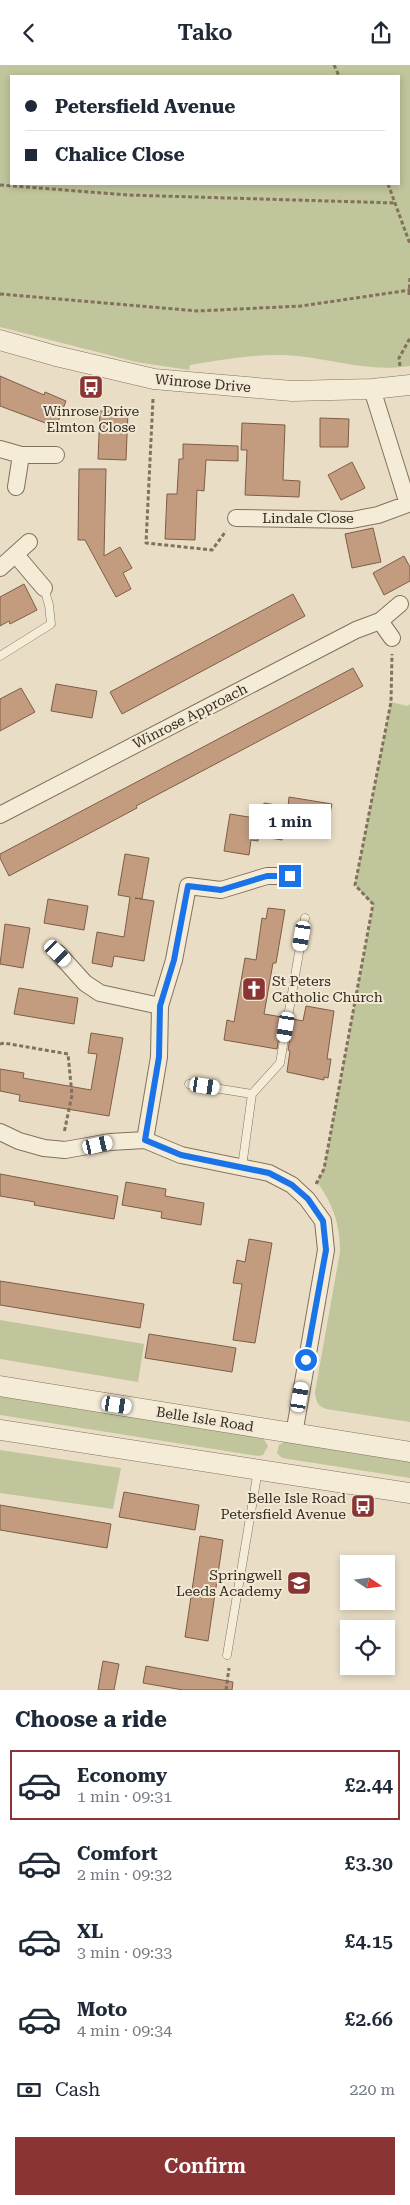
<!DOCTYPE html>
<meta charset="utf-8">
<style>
:root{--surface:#fff;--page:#f2f2f3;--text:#1f2937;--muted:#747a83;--line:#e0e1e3;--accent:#8a3534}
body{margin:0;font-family:"Roboto Serif",serif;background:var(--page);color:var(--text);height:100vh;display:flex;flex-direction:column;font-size:19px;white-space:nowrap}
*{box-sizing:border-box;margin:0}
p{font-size:16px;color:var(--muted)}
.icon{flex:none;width:28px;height:28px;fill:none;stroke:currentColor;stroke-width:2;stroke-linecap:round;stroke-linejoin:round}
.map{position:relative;height:1625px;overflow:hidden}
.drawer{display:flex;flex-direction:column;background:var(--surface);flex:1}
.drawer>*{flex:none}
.hud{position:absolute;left:10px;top:10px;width:390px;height:110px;border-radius:0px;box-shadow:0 2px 8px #0003;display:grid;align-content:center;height:110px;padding:0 15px;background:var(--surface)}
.needle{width:32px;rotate:103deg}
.tools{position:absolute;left:340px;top:1490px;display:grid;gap:10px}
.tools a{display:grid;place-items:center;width:55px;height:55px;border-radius:0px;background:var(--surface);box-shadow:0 2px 8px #0003;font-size:25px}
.end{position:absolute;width:22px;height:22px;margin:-11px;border:6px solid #1a73e8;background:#fff;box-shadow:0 0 0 2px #fff}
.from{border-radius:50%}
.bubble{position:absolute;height:35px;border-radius:0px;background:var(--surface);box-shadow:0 2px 8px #0003;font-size:16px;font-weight:600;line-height:35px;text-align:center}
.car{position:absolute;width:15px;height:30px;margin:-15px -8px;border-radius:6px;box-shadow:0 0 4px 1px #0007;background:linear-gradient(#fff 24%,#345 0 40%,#fff 0 76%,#345 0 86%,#fff 0)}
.hud b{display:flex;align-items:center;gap:18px;height:48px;font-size:19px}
.hud b+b{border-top:1px solid var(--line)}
.hud i{width:12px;height:12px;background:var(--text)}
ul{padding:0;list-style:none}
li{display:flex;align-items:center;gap:15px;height:70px;margin:0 10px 8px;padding:0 5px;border:2px solid transparent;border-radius:0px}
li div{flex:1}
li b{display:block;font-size:19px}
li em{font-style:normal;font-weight:600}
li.on{border-color:var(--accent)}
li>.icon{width:45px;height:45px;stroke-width:1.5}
h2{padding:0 15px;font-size:22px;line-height:60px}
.pay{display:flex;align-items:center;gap:12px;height:55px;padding:0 15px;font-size:19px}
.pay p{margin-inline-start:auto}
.button{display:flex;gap:10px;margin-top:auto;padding:10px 15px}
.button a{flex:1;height:58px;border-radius:0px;background:var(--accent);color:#fff;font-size:20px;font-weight:600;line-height:58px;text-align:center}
header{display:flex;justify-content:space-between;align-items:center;height:65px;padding:0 15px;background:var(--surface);font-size:22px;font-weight:600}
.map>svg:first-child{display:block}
</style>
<header><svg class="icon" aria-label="back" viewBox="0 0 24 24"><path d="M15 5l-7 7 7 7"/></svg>Tako<svg class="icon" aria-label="share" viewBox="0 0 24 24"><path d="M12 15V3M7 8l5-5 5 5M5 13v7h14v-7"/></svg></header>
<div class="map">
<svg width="410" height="1625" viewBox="0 0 410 1625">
<rect width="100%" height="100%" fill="#e9dec5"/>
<!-- green -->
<path fill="#c0c59b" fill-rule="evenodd" d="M0,0H410V301C367,308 327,292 285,290C253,289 221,295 190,300L189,305L136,297L0,262ZM11,11H399V119H11Z
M391,637L407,641L410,639V1357L326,1344C318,1341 316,1337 315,1327L340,1187C340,1159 333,1139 317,1117L324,1104L373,840L355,820Z
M0,1255L144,1279L138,1317L0,1294Z
M0,1330L263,1373L268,1381L263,1390L258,1391L0,1350Z
M285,1376L410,1395V1413L282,1393L277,1388L279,1380Z
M0,1385L121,1403L113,1444L0,1428Z"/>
<!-- building -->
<path fill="#c39c80" stroke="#7e5d46" d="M0,311L44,330L45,327L66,336L56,362L0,341Z
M100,346L128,347L126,395L98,394Z
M320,353L349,354L348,382H320Z
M242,358L285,360L283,415L300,416L299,432L245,430L247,385H241Z
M183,379L238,381V396L206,395L204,426L197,425L195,475L165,474L167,429H177L179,394H183Z
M352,397L365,423L341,435L328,410Z
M79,404H106L104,491L120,482L132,503L123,508L131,524L116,532L85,475H78Z
M373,463L381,497L352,503L345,469Z
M404,491L410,502V516L384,530L373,508Z
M24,519L37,545L10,559L9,556L0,561V532Z
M293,529L305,551L122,649L110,627Z
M353,603L363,621L136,741L137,743L9,811L0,793V789Z
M56,619L97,626L92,653L51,646Z
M21,623L35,647L0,666V634Z
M289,732L332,739L326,768L284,760L282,775L258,771V776L251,775L249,790L224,786L230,749L261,754L264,738L288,742Z
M125,789L149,793L142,834L135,833L154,836L144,896L114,891L112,902L92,898L97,867L124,872L130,832L118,830Z
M48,834L88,841L84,865L44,858Z
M268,843L285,845L276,898H273L264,949L282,952L277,984L224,975L227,955L234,957L245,893L256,895L262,853L266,854Z
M5,859L30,863L23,903L0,899Z
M19,923L78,933L74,959L14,949Z
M306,941L334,946L327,994H331L328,1013L324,1012V1015L287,1007L290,986L288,985L293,954L303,956Z
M91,968L123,973L109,1051L19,1036L20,1030L0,1026V1004L24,1008L23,1013L91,1025L97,989L88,988Z
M0,1109L118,1131L114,1154L34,1140L35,1137L0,1131Z
M126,1117L166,1124L165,1131L204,1138L201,1160L161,1153L162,1147L122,1140Z
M249,1174L272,1178L255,1278L233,1275L242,1219L233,1218L237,1195L245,1197Z
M0,1216L144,1239L140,1263L0,1240Z
M149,1269L236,1283L232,1307L145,1293Z
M124,1427L199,1440L195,1465L119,1452Z
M0,1440L111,1459L107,1483L0,1465Z
M200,1471L223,1475L208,1576L185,1572Z
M103,1596L119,1599L114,1625H98Z
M146,1601L233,1617L232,1625H183L143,1618Z"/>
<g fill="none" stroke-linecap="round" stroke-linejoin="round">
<defs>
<path id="service" d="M0,591L51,559L49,540L44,523
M189,1019L252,1029L242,1102
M252,1029L280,998L305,853
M227,1590L258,1405"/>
<path id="minor" d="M372,324L408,439L410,437
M0,384L21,390H56
M16,422L21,390
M236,453L352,455L378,450L408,439
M16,490L44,523
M0,503L29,477
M380,556L392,573
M0,750L356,565L380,556L400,539
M58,888L85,918L100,928L160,941
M0,1067L19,1076L44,1083L65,1085L110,1077L145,1075L181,1090L269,1108L292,1120L307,1134L323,1156L326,1185L294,1369
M145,1075L159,992L160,941L174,895L188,821L221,825L267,811H290"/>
<path id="tertiary" d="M0,275L56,291L154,314L292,326L372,324L410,320
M0,1321L410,1387
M0,1365L410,1428"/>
</defs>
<!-- service casing -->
<use href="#service" stroke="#82715d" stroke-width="9"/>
<!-- minor casing -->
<use href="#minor" stroke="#82715d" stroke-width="18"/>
<!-- tertiary casing -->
<use href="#tertiary" stroke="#82715d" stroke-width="21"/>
<!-- path -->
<path stroke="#82715d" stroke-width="3" stroke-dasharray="4 2.5" stroke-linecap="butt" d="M334,0L339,11
M388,119L410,179
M0,120L128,130L395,138
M0,229L198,246L301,241L410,225
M409,230L410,212
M400,301L399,293L410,273
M153,334L146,478L212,485L226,466
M0,979L4,978L68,989L72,1030L64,1068
M316,1119L324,1104L373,839L355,820L391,637L392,589
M226,1625L229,1603"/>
<!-- service -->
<use href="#service" stroke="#f5ecd8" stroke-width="8"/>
<!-- minor -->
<use href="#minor" stroke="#f5ecd8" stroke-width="16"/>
<!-- tertiary -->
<use href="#tertiary" stroke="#f5ecd8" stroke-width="20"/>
</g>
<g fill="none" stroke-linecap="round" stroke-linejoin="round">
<!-- route -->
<path stroke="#1a73e8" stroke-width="6" d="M290,811H267L221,825L188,821L174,895L160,941L159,992L145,1075L181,1090L269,1108L292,1120L308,1134L323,1156L326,1185L306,1295"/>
</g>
<!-- icons -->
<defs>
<symbol id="bus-square" viewBox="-11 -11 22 22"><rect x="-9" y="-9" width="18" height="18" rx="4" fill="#8a3534" stroke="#f1e9d4"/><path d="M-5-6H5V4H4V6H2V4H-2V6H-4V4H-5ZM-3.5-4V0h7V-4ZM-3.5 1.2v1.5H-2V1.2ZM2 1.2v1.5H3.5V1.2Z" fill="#fff"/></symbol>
<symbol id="church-square" viewBox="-11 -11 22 22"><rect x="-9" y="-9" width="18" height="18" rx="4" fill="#8a3534" stroke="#f1e9d4"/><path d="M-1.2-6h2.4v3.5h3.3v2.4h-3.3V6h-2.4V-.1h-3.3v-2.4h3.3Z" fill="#fff"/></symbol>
<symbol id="school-square" viewBox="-11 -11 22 22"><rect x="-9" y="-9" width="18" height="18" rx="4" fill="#8a3534" stroke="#f1e9d4"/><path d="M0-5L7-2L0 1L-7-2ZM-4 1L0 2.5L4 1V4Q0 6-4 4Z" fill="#fff"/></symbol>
</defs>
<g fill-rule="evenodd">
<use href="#bus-square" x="77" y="308" width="28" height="28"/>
<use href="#church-square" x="240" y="910" width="28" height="28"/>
<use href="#bus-square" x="349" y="1427" width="28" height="28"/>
<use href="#school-square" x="285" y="1504" width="28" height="28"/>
</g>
<g text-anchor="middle" stroke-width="4" stroke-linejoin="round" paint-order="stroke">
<!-- street labels -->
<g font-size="14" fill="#342920" stroke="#f1e9d4">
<text transform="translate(203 318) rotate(5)" y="5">Winrose Drive</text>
<text x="308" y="458">Lindale Close</text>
<text transform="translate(190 651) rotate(-27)" y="5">Winrose Approach</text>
<text transform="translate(205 1354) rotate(9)" y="5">Belle Isle Road</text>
</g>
<!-- poi labels -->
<g font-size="14" fill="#342920" stroke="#f1e9d4" text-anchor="end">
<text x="91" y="351" text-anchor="middle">Winrose Drive<tspan x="91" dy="16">Elmton Close</tspan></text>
<text x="272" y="921" text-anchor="start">St Peters<tspan x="272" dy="16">Catholic Church</tspan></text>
<text x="346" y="1438">Belle Isle Road<tspan x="346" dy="16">Petersfield Avenue</tspan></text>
<text x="282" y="1515">Springwell<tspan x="282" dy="16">Leeds Academy</tspan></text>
</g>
</g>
</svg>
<div class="tools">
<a><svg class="needle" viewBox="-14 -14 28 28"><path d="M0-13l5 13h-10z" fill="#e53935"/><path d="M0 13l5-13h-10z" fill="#747a83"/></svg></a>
<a><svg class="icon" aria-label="locate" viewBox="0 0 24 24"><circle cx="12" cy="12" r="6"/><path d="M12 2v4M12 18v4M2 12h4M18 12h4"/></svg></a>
</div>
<i class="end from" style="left:306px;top:1295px"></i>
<i class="end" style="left:290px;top:811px"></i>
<div class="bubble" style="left:249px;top:739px;width:82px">1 min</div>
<i class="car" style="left:302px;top:871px;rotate:190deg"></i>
<i class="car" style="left:58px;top:888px;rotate:135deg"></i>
<i class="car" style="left:286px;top:962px;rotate:190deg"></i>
<i class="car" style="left:205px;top:1021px;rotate:99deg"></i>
<i class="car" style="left:98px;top:1080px;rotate:77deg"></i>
<i class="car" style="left:300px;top:1332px;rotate:10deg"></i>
<i class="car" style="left:117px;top:1340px;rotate:99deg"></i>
<div class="hud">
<b><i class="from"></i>Petersfield Avenue</b>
<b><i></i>Chalice Close</b>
</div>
</div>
<section class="drawer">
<h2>Choose a ride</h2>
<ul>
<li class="on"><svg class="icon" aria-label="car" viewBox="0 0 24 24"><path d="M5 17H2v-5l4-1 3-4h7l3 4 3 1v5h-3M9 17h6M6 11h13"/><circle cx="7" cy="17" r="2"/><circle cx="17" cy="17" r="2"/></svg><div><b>Economy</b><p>1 min · 09:31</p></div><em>£2.44</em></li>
<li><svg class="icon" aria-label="car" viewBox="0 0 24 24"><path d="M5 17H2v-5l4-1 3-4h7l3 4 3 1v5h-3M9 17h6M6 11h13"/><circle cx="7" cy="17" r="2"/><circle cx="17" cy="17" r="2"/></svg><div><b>Comfort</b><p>2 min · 09:32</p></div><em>£3.30</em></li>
<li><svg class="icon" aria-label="car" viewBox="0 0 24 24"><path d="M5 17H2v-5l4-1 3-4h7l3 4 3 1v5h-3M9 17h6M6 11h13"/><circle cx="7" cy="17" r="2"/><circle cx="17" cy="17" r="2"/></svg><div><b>XL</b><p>3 min · 09:33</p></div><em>£4.15</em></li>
<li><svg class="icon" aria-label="car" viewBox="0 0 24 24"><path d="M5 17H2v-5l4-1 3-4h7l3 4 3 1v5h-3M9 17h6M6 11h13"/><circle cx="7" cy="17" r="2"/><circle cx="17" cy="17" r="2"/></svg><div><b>Moto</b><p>4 min · 09:34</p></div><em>£2.66</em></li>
</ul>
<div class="pay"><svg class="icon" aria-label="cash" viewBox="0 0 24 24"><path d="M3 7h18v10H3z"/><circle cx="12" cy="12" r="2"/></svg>Cash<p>220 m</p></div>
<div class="button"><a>Confirm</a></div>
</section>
